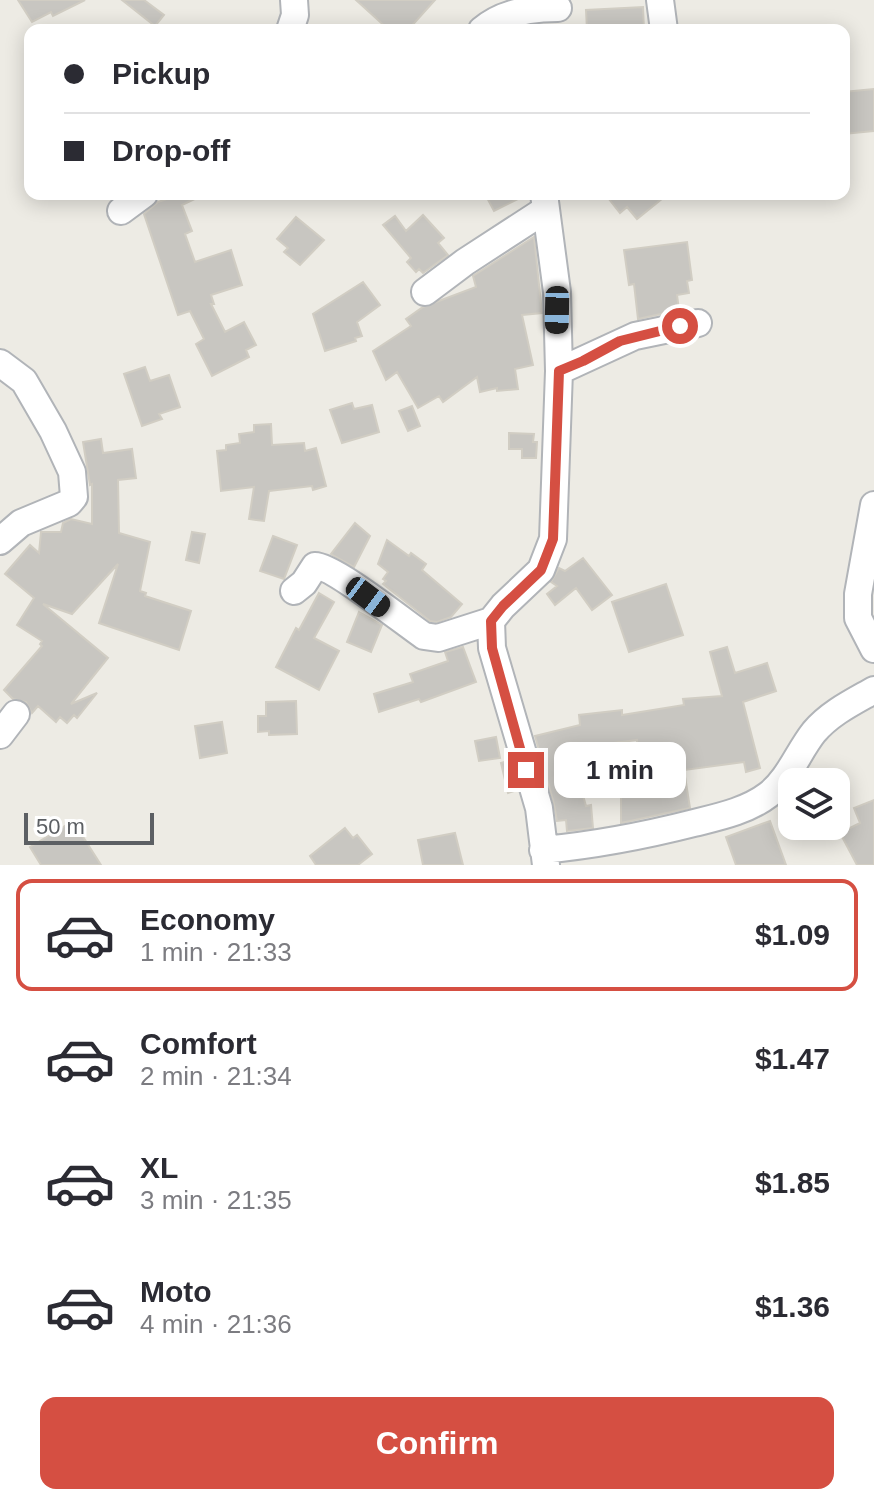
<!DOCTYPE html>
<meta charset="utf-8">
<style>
:root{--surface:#fff;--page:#f2f2f3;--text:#2b2b33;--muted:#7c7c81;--line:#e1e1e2;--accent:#d54f42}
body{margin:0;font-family:Helvetica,sans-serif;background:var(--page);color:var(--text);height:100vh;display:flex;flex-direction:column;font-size:30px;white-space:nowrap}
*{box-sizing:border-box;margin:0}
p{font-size:26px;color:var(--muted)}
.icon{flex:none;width:44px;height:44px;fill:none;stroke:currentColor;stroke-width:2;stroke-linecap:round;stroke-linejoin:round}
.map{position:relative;height:865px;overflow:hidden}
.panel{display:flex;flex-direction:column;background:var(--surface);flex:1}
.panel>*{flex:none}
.guide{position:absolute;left:24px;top:24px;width:826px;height:176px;border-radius:16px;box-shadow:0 4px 20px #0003;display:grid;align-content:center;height:176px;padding:0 40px;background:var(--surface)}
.buttons{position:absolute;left:778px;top:768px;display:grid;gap:16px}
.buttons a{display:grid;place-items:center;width:72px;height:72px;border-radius:16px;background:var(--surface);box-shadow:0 4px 20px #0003;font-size:40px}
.scale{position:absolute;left:24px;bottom:20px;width:130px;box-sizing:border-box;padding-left:8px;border:4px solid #5c5f63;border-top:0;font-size:22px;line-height:28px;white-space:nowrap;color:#5c5f63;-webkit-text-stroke:6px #fff;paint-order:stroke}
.end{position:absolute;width:36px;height:36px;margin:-18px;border:10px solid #d54f42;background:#fff;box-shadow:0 0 0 4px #fff}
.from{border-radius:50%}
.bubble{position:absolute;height:56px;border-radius:16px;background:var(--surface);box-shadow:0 4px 20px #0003;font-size:26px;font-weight:700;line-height:56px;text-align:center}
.car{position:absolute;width:24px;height:48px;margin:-24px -12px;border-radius:10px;box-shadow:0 0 6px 2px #0007;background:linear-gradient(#222 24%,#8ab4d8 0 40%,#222 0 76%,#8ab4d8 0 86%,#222 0)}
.guide b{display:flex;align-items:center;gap:28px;height:76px;font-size:30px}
.guide b+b{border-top:2px solid var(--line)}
.guide i{width:20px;height:20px;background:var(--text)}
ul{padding:14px 0 0;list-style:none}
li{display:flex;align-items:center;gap:24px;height:112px;margin:0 16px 12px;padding:0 24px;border:4px solid transparent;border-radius:16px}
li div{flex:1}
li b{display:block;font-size:30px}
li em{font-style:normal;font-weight:700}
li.current{border-color:var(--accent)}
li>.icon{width:72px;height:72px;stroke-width:1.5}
.cta{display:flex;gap:16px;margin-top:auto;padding:16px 40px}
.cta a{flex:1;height:92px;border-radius:16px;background:var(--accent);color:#fff;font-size:32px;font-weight:700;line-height:92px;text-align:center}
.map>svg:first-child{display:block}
</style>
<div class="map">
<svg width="874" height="865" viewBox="0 0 874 865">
<rect width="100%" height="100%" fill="#edebe4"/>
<!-- building -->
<path fill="#c8c6c1" stroke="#d1cdc3" stroke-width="2" d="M18,0H85L53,16L51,12L32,22Z
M122,0H144L164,15L155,26Z
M356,0H435L408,30H389Z
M643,7L644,30H587L586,10Z
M874,89V131L844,134V92Z
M165,194H205L182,205L192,231L185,234L195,262L231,250L242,285L211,295L214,304H211L225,332L244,322L256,345L246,350L249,357L212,376L196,344L204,339L190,311L178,315L144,214L158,202L167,199Z
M485,194H528L494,211Z
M605,194H668L637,219L627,207L620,213Z
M423,215L444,238L438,243L448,255L423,273L419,269L416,272L407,262L411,258L383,225L395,216L406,231Z
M296,217L324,240L300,265L284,252L288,248L277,239Z
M534,237L542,313L522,315L533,365L515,369L518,389L497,391V388L480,392L477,377L443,402L439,396L418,408L397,372L386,380L373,351L411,326L406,319L423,307L476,287L473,276Z
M687,242L692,280L687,281L689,293L677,295L679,310L638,319L634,284L629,285L624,250Z
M363,282L380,305L357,322L362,336L355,338L356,341L325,351L313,314Z
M145,367L150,381L169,375L180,407L159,414L162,419L142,426L124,374Z
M352,403L354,409L372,405L379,432L342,443L330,410Z
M412,406L420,426L408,431L399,411Z
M271,424L272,445L304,443L305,451L316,448L326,486L313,490L312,486L269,491L264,521L249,519L254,487L221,491L217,451L226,450V445L240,443L239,434L254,432V425Z
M509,433L534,434L533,442H537L536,458H522V449H509Z
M101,439L103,453L132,449L136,478L118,480L119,533L150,542L140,591L146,593L145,596L191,611L179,650L99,623L118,564L72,614L43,604L108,658L71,704L97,693L77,718L74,715L67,723L60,717L56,722L38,706L32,713L26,702L13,699L4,690L42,646L40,644L42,641L17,625L34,598L5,574L30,545L39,553L41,532H61L63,523L71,519L92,524V484L90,485L83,442Z
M355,523L370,536L354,567L331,554Z
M192,532L205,534L199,563L186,560Z
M273,536L297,545L284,579L260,571Z
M387,540L409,556L411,553L426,564L422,570L462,604L451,617L437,622L430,621L383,584L386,581L383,579L388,572L378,564Z
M583,558L612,595L592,610L576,588L555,605L547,594L557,586L551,582L559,568L565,571Z
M666,584L683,635L629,652L612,602Z
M319,593L334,602L314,638L339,651L319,690L276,667L296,628L299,630Z
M359,612L382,625L371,652L347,642Z
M463,647L476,682L421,702L419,699L379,712L374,694L413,682L410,674L448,661L445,652Z
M727,647L735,673L767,663L776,691L743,702L760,768L746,772L744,762L684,770L690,808L621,823V785L639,786L637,740L575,748L580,769L576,770L586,806L591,805L593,828L567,831L566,820L557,821L554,804L535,736L580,725L579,715L622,710V715L684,705L683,699L722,696L710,652Z
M296,701L297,734L269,735V731L258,732V716H266V702Z
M222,722L227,753L200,758L195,726Z
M496,737L500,758L479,761L475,741Z
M508,761L517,790L508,793L501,763Z
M874,800V865H857L840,833L860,823L854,808Z
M73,821L101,865H41L30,847Z
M770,821L786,865H736L726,837Z
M345,828L353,838L357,835L372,854L358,865H316L310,856Z
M455,833L463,865H423L418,840Z"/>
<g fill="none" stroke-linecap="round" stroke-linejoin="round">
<defs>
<path id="minor" d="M660,0L664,30
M290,30L295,15L294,0
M482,30C502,13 532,8 558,8
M544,194L557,292L559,371L553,539L541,570L503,606L491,621L492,648L539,808L546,865
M121,211L144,194
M425,292L465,262L545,210
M0,363L24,381L53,431L72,472L74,497L69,503L21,523L0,541
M559,371L635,336L698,323
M874,505L858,594V618L874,649
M294,591L304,583L315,566C332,565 405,623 424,636L438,638L491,621
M0,735L16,714
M543,850C595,845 643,836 694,823C718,817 747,811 768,795C789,779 798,752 814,732C830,713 853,702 874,690"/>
</defs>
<!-- minor casing -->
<use href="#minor" stroke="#b1b4b8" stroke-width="30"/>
<!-- minor -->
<use href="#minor" stroke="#fff" stroke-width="26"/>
</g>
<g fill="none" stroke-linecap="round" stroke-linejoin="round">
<!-- route -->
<path stroke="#d54f42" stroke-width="10" d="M526,770L492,648L491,621L503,606L541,570L553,539L559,371L583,361L620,341L680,326"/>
</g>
</svg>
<div class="buttons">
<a><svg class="icon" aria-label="layers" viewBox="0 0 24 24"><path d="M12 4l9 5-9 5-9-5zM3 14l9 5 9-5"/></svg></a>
</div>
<div class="scale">50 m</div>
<i class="end from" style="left:680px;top:326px"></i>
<i class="end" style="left:526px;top:770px"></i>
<div class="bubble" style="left:554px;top:742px;width:132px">1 min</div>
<i class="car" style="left:557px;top:310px;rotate:181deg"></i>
<i class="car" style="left:368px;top:597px;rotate:127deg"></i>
<div class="guide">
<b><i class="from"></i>Pickup</b>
<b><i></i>Drop-off</b>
</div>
</div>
<section class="panel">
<ul>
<li class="current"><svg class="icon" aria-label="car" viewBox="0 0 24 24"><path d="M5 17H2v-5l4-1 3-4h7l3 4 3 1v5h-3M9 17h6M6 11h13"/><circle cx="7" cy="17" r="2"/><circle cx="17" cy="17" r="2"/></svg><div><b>Economy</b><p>1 min · 21:33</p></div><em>$1.09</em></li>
<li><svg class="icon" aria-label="car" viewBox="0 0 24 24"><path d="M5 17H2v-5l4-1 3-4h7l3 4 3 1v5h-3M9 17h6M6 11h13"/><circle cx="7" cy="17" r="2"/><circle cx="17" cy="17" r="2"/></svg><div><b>Comfort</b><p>2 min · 21:34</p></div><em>$1.47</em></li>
<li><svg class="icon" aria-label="car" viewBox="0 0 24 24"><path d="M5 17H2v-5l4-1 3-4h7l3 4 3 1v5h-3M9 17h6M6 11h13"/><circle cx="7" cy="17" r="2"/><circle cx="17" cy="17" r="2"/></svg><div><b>XL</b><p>3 min · 21:35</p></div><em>$1.85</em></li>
<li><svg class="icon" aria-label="car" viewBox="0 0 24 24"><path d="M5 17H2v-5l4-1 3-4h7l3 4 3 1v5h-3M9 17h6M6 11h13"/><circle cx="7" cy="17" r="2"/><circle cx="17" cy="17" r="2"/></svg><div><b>Moto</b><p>4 min · 21:36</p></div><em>$1.36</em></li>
</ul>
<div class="cta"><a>Confirm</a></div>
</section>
